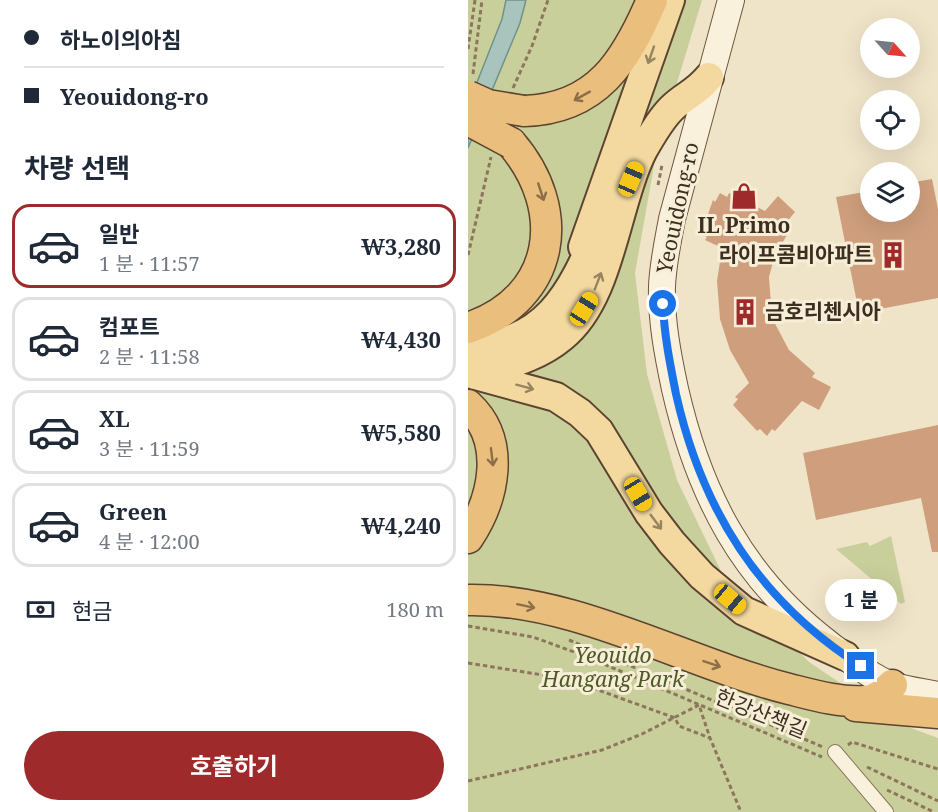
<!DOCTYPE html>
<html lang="ko">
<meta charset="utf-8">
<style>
:root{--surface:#fff;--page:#f2f2f3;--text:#1f2937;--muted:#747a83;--line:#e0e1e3;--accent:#9e2a2b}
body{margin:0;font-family:"Noto Serif","Noto Sans KR",serif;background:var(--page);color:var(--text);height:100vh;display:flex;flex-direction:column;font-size:22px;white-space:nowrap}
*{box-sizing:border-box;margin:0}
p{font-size:20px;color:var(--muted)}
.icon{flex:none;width:33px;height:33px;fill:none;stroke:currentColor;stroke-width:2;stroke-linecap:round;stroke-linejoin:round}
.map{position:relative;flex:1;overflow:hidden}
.panel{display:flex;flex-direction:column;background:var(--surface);width:468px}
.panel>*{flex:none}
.top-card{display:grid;align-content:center;height:132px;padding:0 24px;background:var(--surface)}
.needle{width:39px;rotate:117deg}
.fabs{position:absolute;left:392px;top:18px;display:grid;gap:12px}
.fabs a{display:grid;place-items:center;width:60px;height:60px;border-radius:50%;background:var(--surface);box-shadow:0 6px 24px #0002;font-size:30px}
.end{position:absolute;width:27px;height:27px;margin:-14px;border:8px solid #1a73e8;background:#fff;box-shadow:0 0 0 3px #fff}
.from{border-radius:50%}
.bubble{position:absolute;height:42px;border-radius:21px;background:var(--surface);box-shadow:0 6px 24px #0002;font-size:20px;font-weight:700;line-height:42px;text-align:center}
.car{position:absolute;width:18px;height:36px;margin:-18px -9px;border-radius:8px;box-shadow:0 0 4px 2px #0007;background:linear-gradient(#f5c518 24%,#345 0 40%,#f5c518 0 76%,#345 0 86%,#f5c518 0)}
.top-card b{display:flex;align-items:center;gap:21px;height:57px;font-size:22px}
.top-card b+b{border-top:2px solid var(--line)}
.top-card i{width:15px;height:15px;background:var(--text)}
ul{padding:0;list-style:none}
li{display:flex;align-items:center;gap:18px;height:84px;margin:0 12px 9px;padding:0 12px;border:3px solid var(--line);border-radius:18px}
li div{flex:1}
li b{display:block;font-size:22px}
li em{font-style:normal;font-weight:700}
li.current{border-color:var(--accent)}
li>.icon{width:54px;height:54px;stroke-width:1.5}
h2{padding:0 24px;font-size:27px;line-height:72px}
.pay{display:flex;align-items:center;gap:15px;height:66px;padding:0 24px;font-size:22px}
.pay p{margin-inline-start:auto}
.primary-button{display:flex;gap:12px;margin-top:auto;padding:12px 24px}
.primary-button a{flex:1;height:69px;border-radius:36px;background:var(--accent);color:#fff;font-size:24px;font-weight:700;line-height:69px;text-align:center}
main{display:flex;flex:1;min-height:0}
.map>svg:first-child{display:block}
</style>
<main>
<section class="panel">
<div class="top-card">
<b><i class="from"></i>하노이의아침</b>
<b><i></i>Yeouidong-ro</b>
</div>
<h2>차량 선택</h2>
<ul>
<li class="current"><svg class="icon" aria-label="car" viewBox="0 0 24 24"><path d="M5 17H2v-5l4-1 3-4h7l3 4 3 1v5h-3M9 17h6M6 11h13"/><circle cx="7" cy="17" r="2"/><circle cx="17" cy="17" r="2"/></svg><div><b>일반</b><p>1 분 · 11:57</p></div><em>₩3,280</em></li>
<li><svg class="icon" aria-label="car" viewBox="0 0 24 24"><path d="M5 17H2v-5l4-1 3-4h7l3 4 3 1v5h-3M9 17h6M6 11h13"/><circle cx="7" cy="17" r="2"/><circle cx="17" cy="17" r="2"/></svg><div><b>컴포트</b><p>2 분 · 11:58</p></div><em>₩4,430</em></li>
<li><svg class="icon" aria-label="car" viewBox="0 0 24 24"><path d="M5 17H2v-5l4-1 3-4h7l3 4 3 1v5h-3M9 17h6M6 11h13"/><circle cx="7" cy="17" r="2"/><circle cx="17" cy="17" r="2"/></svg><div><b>XL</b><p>3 분 · 11:59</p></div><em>₩5,580</em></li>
<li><svg class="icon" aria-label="car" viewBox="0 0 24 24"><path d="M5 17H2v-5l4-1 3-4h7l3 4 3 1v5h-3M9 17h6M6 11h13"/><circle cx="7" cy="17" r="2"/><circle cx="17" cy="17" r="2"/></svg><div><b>Green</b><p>4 분 · 12:00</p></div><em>₩4,240</em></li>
</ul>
<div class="pay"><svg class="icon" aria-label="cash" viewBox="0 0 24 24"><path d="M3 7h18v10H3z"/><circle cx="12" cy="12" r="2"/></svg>현금<p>180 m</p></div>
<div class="primary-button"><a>호출하기</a></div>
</section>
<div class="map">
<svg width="470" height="812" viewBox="0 0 470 812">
<rect width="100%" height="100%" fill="#f0e4c8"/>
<!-- green -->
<path fill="#c9cf9b" d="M0,0H234L189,149L167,273L179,374L209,480L253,571L341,662L435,725L470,738V812H0Z
M423,536L437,602L433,604L368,549L399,542L402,546Z"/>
<!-- water -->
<path fill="#a9c4bc" stroke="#6f938a" stroke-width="1.5" d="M38,0H58L52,23L0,148V105L34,19Z"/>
<!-- building -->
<path fill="#cf9f7d" d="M464,179L470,209V298L391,313L368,197L402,191V212H441V183Z
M252,193L259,197L261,193L297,211L310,196L327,212L313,229L320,233L306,258L301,277L304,318L321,350L347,373L344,377L363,387L351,410L334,401L307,431L304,429L299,436L292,429L289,431L265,405L270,399L267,397L281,383L262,350L252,319L249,281L254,248L237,240L239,237L233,234L245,200L247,202Z
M470,425V552H464L453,498L348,520L335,453Z"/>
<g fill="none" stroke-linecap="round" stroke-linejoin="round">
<defs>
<path id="pedestrian" d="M367,752L418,812"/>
<path id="secondary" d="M263,0L204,219C200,241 195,263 194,286C193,321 200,356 207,389C231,494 274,578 361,644C378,657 405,679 426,686C440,690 455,692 470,695"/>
<path id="primary" d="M115,247L202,0
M0,348C78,344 103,294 130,230
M0,373L88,397L112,413L131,431L181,513L204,543L234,576L276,611L377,656
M7,375C37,365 69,358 94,337C143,298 147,205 175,150C183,136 192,120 203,109C217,95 227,94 241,77"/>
<path id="trunk" d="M56,111C129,109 158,61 184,0
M0,328C89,298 100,209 43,143
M0,405C39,441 26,499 0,538
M0,600C106,598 218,663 321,689C345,695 372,703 397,701C409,700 416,693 424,685
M388,706L470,713"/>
</defs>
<!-- pedestrian casing -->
<use href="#pedestrian" stroke="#8d765c" stroke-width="16"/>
<!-- secondary casing -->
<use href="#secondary" stroke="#6f573f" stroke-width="28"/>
<!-- primary casing -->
<use href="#primary" stroke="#5b4430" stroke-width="32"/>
<!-- trunk casing -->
<use href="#trunk" stroke="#5b4430" stroke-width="33"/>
<!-- path -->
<path stroke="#8d765c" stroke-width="3" stroke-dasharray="4.5 3" stroke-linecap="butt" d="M0,49L7,0
M5,74L14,0
M45,88L64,46L80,0
M190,185L194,165
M0,255L23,157
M0,626L65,637L117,656L354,757
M101,640L355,747
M0,663L100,679L207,718L211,726L242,738
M380,745L384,742L470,769
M399,767L470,801
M0,781L134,750L174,734L231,705L242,738L273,812
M419,790L466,812"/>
<!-- pedestrian -->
<use href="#pedestrian" stroke="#faf1dc" stroke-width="14"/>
<!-- secondary -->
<use href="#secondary" stroke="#faf1dc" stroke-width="26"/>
<!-- primary -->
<use href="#primary" stroke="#f3d9a0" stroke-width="28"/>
<!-- trunk -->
<use href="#trunk" stroke="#eabe7c" stroke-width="30"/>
<defs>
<path id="trunk-bridge" d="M0,96L20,105L56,111
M0,120L43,143"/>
</defs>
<!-- trunk-bridge casing -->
<use href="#trunk-bridge" stroke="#5b4430" stroke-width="33" stroke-linecap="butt"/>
<!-- trunk-bridge -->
<use href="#trunk-bridge" stroke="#eabe7c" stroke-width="30"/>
</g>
<!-- one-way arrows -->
<defs><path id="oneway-shaft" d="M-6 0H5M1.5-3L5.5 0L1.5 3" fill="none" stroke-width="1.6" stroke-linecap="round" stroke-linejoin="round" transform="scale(1.5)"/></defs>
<g stroke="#988460">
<use href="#oneway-shaft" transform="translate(183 55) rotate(109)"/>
<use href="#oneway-shaft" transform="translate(130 281) rotate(-69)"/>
<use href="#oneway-shaft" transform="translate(57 387) rotate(15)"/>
<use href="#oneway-shaft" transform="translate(188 522) rotate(53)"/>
</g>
<g stroke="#8b6f49">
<use href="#oneway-shaft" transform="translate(114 96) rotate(151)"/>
<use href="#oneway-shaft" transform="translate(73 192) rotate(72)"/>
<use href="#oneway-shaft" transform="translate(24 457) rotate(83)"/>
<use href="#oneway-shaft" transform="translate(58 606) rotate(12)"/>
<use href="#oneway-shaft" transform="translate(244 664) rotate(19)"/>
</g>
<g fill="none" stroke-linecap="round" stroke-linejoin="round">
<!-- route -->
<path stroke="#1a73e8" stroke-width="8" d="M195,304C196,334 202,364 208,394C234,510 291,601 393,666"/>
</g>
<!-- icons -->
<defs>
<symbol id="shop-bare" viewBox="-9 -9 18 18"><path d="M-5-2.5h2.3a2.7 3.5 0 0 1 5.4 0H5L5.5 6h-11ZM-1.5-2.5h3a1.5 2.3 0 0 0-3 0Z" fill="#9e2a2b" stroke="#f7eed8" stroke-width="2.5" paint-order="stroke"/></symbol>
<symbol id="building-bare" viewBox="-9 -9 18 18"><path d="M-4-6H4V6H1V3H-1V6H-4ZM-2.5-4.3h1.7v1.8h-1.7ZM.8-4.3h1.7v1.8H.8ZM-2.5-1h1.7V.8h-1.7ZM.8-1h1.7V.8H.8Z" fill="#9e2a2b" stroke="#f7eed8" stroke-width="2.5" paint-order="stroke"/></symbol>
</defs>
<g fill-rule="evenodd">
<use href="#shop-bare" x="257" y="177" width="38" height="38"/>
<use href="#building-bare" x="406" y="236" width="38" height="38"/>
<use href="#building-bare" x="258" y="293" width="38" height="38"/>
</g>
<g text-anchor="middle" stroke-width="6" stroke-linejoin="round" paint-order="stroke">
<!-- street labels -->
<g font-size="21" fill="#3d2e20" stroke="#f7eed8">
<text transform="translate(210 208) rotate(-78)" y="7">Yeouidong-ro</text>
<text transform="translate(293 714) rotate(22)" y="7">한강산책길</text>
</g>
<!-- poi labels -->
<g font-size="21" font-weight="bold" fill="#3d2e20" stroke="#f7eed8">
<text x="276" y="233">IL Primo</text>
<text x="405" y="262" text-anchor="end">라이프콤비아파트</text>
<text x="297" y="319" text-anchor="start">금호리첸시아</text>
</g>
<!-- park labels -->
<g font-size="21" font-style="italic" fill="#4d5a26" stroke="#f7eed8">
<text x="145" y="663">Yeouido<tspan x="145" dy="24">Hangang Park</tspan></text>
</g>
</g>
</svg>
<div class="fabs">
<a><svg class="needle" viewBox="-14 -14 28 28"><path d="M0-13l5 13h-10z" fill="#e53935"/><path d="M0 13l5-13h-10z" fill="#747a83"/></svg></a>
<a><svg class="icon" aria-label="locate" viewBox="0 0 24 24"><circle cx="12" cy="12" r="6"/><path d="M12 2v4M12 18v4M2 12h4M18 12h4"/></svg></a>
<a><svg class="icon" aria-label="layers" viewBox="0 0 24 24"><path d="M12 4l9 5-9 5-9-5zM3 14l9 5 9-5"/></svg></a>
</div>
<i class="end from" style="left:195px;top:304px"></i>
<i class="end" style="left:393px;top:666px"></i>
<div class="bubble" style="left:357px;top:579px;width:72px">1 분</div>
<i class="car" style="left:163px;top:179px;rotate:23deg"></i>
<i class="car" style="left:116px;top:309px;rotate:32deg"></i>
<i class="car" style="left:170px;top:494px;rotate:149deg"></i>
<i class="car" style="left:262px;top:599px;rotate:130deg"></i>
</div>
</main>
